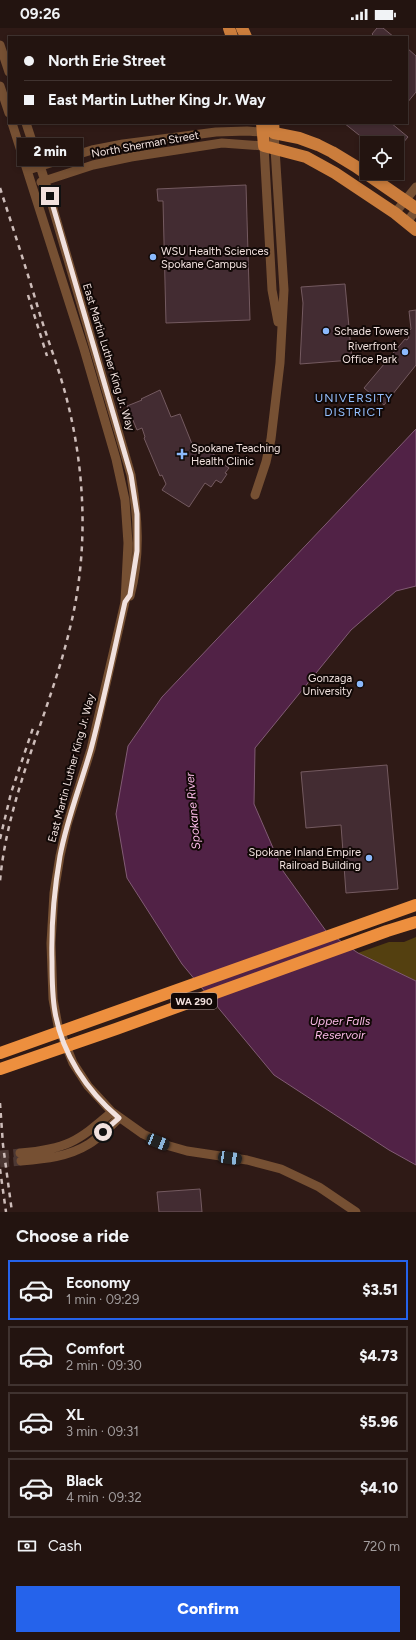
<!DOCTYPE html>
<meta charset="utf-8">
<style>
:root{--surface:#231410;--page:#2b1d19;--text:#f1f3f6;--muted:#a39e9f;--line:#403330;--accent:#2563eb}
body{margin:0;font-family:Figtree,sans-serif;background:var(--page);color:var(--text);height:100vh;display:flex;flex-direction:column;font-size:15px;white-space:nowrap}
*{box-sizing:border-box;margin:0}
p{font-size:13px;color:var(--muted)}
.icon{flex:none;width:22px;height:22px;fill:none;stroke:currentColor;stroke-width:2;stroke-linecap:round;stroke-linejoin:round}
.map{position:relative;height:1184px;overflow:hidden}
.panel{display:flex;flex-direction:column;background:var(--surface);flex:1}
.panel>*{flex:none}
.hud{position:absolute;left:8px;top:8px;width:400px;height:88px;border-radius:0px;box-shadow:0 2px 6px #0003,0 0 0 1px var(--line);display:grid;align-content:center;height:88px;padding:0 16px;background:var(--surface)}
.buttons{position:absolute;left:360px;top:108px;display:grid;gap:8px}
.buttons a{display:grid;place-items:center;width:44px;height:44px;border-radius:0px;background:var(--surface);box-shadow:0 2px 6px #0003,0 0 0 1px var(--line);font-size:20px}
.end{position:absolute;width:18px;height:18px;margin:-9px;border:5px solid #f1e1de;background:#111;box-shadow:0 0 0 2px #111}
.from{border-radius:50%}
.bubble{position:absolute;height:28px;border-radius:0px;background:var(--surface);box-shadow:0 2px 6px #0003,0 0 0 1px var(--line);font-size:13px;font-weight:800;line-height:28px;text-align:center}
.car{position:absolute;width:12px;height:24px;margin:-12px -6px;border-radius:5px;box-shadow:0 0 3px 1px #0007;background:linear-gradient(#222 24%,#8ab4d8 0 40%,#222 0 76%,#8ab4d8 0 86%,#222 0)}
.hud b{display:flex;align-items:center;gap:14px;height:38px;font-size:15px}
.hud b+b{border-top:1px solid var(--line)}
.hud i{width:10px;height:10px;background:var(--text)}
ul{padding:0;list-style:none}
li{display:flex;align-items:center;gap:12px;height:60px;margin:0 8px 6px;padding:0 8px;border:2px solid var(--line);border-radius:0px}
li div{flex:1}
li b{display:block;font-size:15px}
li em{font-style:normal;font-weight:800}
li.active{border-color:var(--accent)}
li>.icon{width:36px;height:36px;stroke-width:1.5}
h2{padding:0 16px;font-size:18px;line-height:48px}
.pay{display:flex;align-items:center;gap:10px;height:44px;padding:0 16px;font-size:15px}
.pay p{margin-inline-start:auto}
.button{display:flex;gap:8px;margin-top:auto;padding:8px 16px}
.button a{flex:1;height:46px;border-radius:0px;background:var(--accent);color:#fff;font-size:16px;font-weight:800;line-height:46px;text-align:center}
.status{display:flex;justify-content:space-between;align-items:center;height:28px;padding:0 20px;background:var(--surface);direction:ltr}
.status svg{height:11px;fill:currentColor}
.map>svg:first-child{display:block}
</style>
<div class="status"><b>09:26</b><svg viewBox="0 0 49 12"><path d="M0 12V9h3v3zM5 12V6h3v6zM10 12V3h3v9zM15 12V0h3v12zM26 1h20v11H26zM47 4h2v5h-2z"/></svg></div>
<div class="map">
<svg width="416" height="1184" viewBox="0 0 416 1184">
<rect width="100%" height="100%" fill="#2f1a16"/>
<!-- green -->
<path fill="#544010" d="M416,909V953L358,925L389,914H404Z"/>
<!-- water -->
<path fill="#512246" stroke="#815b74" d="M416,401V558L396,563L351,602L255,720L254,776L283,843L326,903L358,925L416,953V1137L389,1122L274,1047L182,936L127,850L116,786L128,718L162,669Z"/>
<!-- building -->
<path fill="#432c32" stroke="#745a60" d="M377,0H383L394,9H375L372,6Z
M407,20L416,28V64L407,75Z
M344,95H391L408,109L397,122V115H369Z
M246,157L250,292L166,295L163,173H158L157,161Z
M345,256L352,332L300,336L303,275L301,259Z
M416,282V337L384,377L364,360L405,311L407,312L409,309L406,306L411,301L409,283Z
M160,362L171,389L180,386L192,416L197,420L199,417L224,433L223,436L229,440L225,445L227,446L221,455L216,452L211,459L205,455L189,479L162,462L166,456L162,447L160,448L144,410L145,409L142,400L137,402L127,378L142,372L141,371Z
M387,737L398,861L346,865L341,797L306,800L301,744Z
M200,1161L202,1184H159L157,1164Z"/>
<g fill="none" stroke-linecap="round" stroke-linejoin="round">
<!-- minor-tunnel -->
<path stroke="#4c3834" stroke-width="9" stroke-dasharray="9 4.5" stroke-linecap="butt" d="M0,1127L20,1125
M0,1135L21,1133"/>
<!-- minor -->
<path stroke="#765033" stroke-width="9" d="M0,17L9,44
M0,58L9,85
M12,95L84,321L116,431L125,472L128,515L125,574L91,721L67,797L60,828L54,865L51,915L53,971L58,998L73,1035L88,1058L112,1084L143,1106L166,1117L187,1123L247,1132L281,1141L319,1159L356,1184
M26,95L45,153L131,447C138,488 141,528 130,568
M28,142L92,122L123,116L216,104L247,103L274,105L284,262L280,335L271,411L266,434L255,467
M41,154L93,137L131,129L222,115L264,118L272,262L278,294
M395,185L416,159
M407,194L416,182
M20,1125C67,1121 77,1114 112,1084
M21,1133C45,1131 68,1129 89,1116C100,1109 110,1099 119,1090"/>
<!-- major -->
<path stroke="#cb7d3c" stroke-width="12" d="M229,0L232,9
M242,0L246,9
M262,95L264,118L306,129L335,145L395,185L416,202
M273,95L274,105L299,110L318,117L332,124L355,138L416,180"/>
<!-- highway -->
<path stroke="#ed8f3e" stroke-width="12" d="M0,1025L416,877
M0,1041L116,1001L387,903L416,894"/>
<!-- rail -->
<path stroke="#cdbcb9" stroke-width="2.5" stroke-dasharray="5 5" stroke-linecap="butt" d="M0,160C14,203 28,246 41,290C50,318 61,347 68,376C86,449 88,527 70,600C50,685 8,765 0,853
M28,267L47,328
M0,811L11,765L33,700
M0,1075L3,1117L12,1184
M0,1141L6,1184"/>
</g>
<g fill="none" stroke-linecap="round" stroke-linejoin="round">
<!-- route -->
<path stroke="#f1e1de" stroke-width="5" d="M50,168L131,447L137,486V523L130,567L125,574C114,623 104,672 91,721C81,756 67,791 60,828C54,863 51,897 52,933C52,950 52,967 55,984C62,1026 87,1063 119,1090L103,1104"/>
</g>
<!-- markers -->
<g fill="#8bb9fc" stroke="#110806" stroke-width="1.5">
<circle cx="153" cy="229" r="4"/>
<circle cx="326" cy="303" r="4"/>
<circle cx="405" cy="324" r="4"/>
<path d="M180 420h4v4h4v4h-4v4h-4v-4h-4v-4h4z"/>
<circle cx="360" cy="656" r="4"/>
<circle cx="369" cy="830" r="4"/>
</g>
<g text-anchor="middle" stroke-width="4" stroke-linejoin="round" paint-order="stroke">
<!-- shield labels -->
<rect fill="#110806" stroke="#aea09d" stroke-width="1" x="171" y="965" width="46" height="16" rx="3"/>
<g font-size="10" font-weight="bold" fill="#f1e1de">
<text x="194" y="977">WA 290</text>
</g>
<!-- street labels -->
<g font-size="11" fill="#f1e1de" stroke="#110806">
<text transform="translate(145 116) rotate(-10)" y="4">North Sherman Street</text>
<text transform="translate(109 329) rotate(73)" y="4">East Martin Luther King Jr. Way</text>
<text transform="translate(71 740) rotate(-75)" y="4">East Martin Luther King Jr. Way</text>
</g>
<!-- poi labels -->
<g font-size="11" fill="#f1e1de" stroke="#110806" text-anchor="start">
<text x="161" y="227">WSU Health Sciences<tspan x="161" dy="13">Spokane Campus</tspan></text>
<text x="334" y="307">Schade Towers</text>
<text x="397" y="322" text-anchor="end">Riverfront<tspan x="397" dy="13">Office Park</tspan></text>
<text x="191" y="424">Spokane Teaching<tspan x="191" dy="13">Health Clinic</tspan></text>
<text x="352" y="654" text-anchor="end">Gonzaga<tspan x="352" dy="13">University</tspan></text>
<text x="361" y="828" text-anchor="end">Spokane Inland Empire<tspan x="361" dy="13">Railroad Building</tspan></text>
</g>
<!-- neighbourhood labels -->
<g font-size="12" letter-spacing="1" fill="#95c0ff" stroke="#110806">
<text x="354" y="374">UNIVERSITY<tspan x="354" dy="14">DISTRICT</tspan></text>
</g>
<!-- water labels -->
<g font-size="12" font-style="italic" fill="#f9b9e6" stroke="#110806">
<text transform="translate(193 783) rotate(-95)" y="4">Spokane River</text>
<text x="340" y="997">Upper Falls<tspan x="340" dy="14">Reservoir</tspan></text>
</g>
</g>
</svg>
<div class="buttons">
<a><svg class="icon" aria-label="locate" viewBox="0 0 24 24"><circle cx="12" cy="12" r="6"/><path d="M12 2v4M12 18v4M2 12h4M18 12h4"/></svg></a>
</div>
<i class="end from" style="left:103px;top:1104px"></i>
<i class="end" style="left:50px;top:168px"></i>
<div class="bubble" style="left:17px;top:110px;width:66px">2 min</div>
<i class="car" style="left:158px;top:1114px;rotate:112deg"></i>
<i class="car" style="left:230px;top:1130px;rotate:98deg"></i>
<div class="hud">
<b><i class="from"></i>North Erie Street</b>
<b><i></i>East Martin Luther King Jr. Way</b>
</div>
</div>
<section class="panel">
<h2>Choose a ride</h2>
<ul>
<li class="active"><svg class="icon" aria-label="car" viewBox="0 0 24 24"><path d="M5 17H2v-5l4-1 3-4h7l3 4 3 1v5h-3M9 17h6M6 11h13"/><circle cx="7" cy="17" r="2"/><circle cx="17" cy="17" r="2"/></svg><div><b>Economy</b><p>1 min · 09:29</p></div><em>$3.51</em></li>
<li><svg class="icon" aria-label="car" viewBox="0 0 24 24"><path d="M5 17H2v-5l4-1 3-4h7l3 4 3 1v5h-3M9 17h6M6 11h13"/><circle cx="7" cy="17" r="2"/><circle cx="17" cy="17" r="2"/></svg><div><b>Comfort</b><p>2 min · 09:30</p></div><em>$4.73</em></li>
<li><svg class="icon" aria-label="car" viewBox="0 0 24 24"><path d="M5 17H2v-5l4-1 3-4h7l3 4 3 1v5h-3M9 17h6M6 11h13"/><circle cx="7" cy="17" r="2"/><circle cx="17" cy="17" r="2"/></svg><div><b>XL</b><p>3 min · 09:31</p></div><em>$5.96</em></li>
<li><svg class="icon" aria-label="car" viewBox="0 0 24 24"><path d="M5 17H2v-5l4-1 3-4h7l3 4 3 1v5h-3M9 17h6M6 11h13"/><circle cx="7" cy="17" r="2"/><circle cx="17" cy="17" r="2"/></svg><div><b>Black</b><p>4 min · 09:32</p></div><em>$4.10</em></li>
</ul>
<div class="pay"><svg class="icon" aria-label="cash" viewBox="0 0 24 24"><path d="M3 7h18v10H3z"/><circle cx="12" cy="12" r="2"/></svg>Cash<p>720 m</p></div>
<div class="button"><a>Confirm</a></div>
</section>
